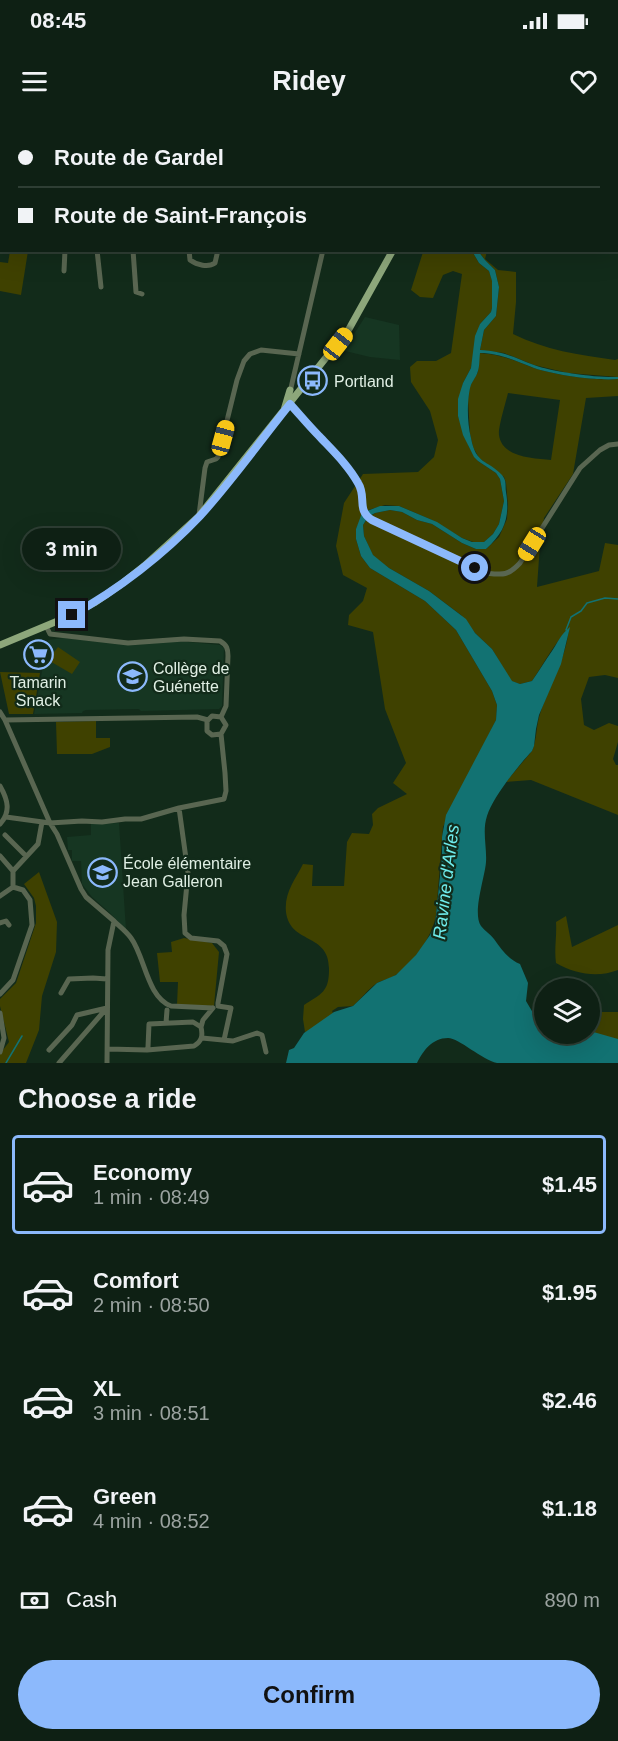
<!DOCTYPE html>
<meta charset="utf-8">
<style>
:root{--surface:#0e2014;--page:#17281d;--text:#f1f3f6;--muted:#9ba3a0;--line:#2e3e34;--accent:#8cb9fc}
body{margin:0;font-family:Helvetica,sans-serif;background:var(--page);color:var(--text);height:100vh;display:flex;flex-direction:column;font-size:22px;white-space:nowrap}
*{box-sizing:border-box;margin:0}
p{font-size:20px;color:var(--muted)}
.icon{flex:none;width:33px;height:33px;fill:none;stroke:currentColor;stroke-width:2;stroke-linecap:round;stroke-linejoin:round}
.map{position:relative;height:943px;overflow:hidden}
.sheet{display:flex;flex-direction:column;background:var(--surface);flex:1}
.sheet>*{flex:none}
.guide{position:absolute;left:0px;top:0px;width:618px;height:132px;box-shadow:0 6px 24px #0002,0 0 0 2px var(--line);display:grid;align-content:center;height:132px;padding:0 18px;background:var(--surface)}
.tools{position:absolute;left:534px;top:858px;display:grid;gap:12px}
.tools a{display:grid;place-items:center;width:66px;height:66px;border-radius:50%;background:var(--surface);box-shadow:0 6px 24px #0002,0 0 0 2px var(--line);font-size:30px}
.end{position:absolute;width:27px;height:27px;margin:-14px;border:8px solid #8cb9fc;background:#111;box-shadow:0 0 0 3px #111}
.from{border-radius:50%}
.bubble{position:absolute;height:42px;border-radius:21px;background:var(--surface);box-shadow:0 6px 24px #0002,0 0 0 2px var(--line);font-size:20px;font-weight:700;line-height:42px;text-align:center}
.car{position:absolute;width:18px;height:36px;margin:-18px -9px;border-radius:8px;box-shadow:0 0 4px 2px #0007;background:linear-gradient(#f5c518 24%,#345 0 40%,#f5c518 0 76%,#345 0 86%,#f5c518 0)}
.guide b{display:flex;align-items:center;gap:21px;height:57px;font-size:22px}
.guide b+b{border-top:2px solid var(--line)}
.guide i{width:15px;height:15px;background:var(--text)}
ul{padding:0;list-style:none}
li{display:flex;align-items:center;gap:18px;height:99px;margin:0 12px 9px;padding:0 6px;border:3px solid transparent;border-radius:6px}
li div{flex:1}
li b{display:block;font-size:22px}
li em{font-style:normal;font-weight:700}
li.on{border-color:var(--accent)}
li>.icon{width:54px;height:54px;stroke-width:1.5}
h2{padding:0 18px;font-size:27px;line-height:72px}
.pay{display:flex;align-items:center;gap:15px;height:66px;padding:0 18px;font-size:22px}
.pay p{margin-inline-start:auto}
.action{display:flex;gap:12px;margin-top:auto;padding:12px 18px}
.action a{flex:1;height:69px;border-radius:36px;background:var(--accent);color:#111;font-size:24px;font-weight:700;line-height:69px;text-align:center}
.status{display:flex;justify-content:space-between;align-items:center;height:42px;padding:0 30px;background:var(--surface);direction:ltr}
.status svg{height:16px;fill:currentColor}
header{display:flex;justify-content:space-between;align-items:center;height:78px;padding:0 18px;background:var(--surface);font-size:27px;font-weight:700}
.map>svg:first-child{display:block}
</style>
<div class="status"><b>08:45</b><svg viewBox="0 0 49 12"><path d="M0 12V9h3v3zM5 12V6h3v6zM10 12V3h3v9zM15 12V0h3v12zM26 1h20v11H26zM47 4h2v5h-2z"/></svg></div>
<header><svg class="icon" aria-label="menu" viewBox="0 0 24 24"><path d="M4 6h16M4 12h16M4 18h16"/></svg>Ridey<svg class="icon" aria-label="heart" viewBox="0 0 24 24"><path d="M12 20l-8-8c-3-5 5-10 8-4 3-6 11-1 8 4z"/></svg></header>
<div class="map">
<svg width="618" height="943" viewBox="0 0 618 943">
<rect width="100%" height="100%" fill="#122b1a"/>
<!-- built -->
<path fill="#163622" d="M365,197L399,205L400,240L370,237L341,230L354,214Z
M63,518L128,524L177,521L220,525L224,528L222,586L219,589L141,591L139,589L86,590L83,591L82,593L34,594L48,520Z
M119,703L126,810L110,793L92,777L82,764L81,741H72V730H68L67,717L91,715V704Z"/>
<!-- green -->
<path fill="#3f4100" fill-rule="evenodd" d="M10,131H28L21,175L0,171V142L8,143Z
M420,131H472L479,143L489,151L492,160V188L491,192L480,204L471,248L463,263L458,296L469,327L478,341L496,353L500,359L504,381L499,404L493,414L484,422L476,423L462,418L432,400L399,386L385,385L365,391L356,409V419L361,436L370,448L425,481L456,510L492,571L497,585L496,600L443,707L436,795C433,815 413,845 394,856C389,859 383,860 377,863C368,869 361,879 353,886L338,887L332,891L335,897L319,908L305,912L303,899L304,885C321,874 329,872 329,850C330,812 290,825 286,792C284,773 295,760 303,744L313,745L312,766H344L347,722L352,713L369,714L373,705L372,694L378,688L407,674L393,663L406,643L385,589L373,512L348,505L349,495L363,481L367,468L343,455L336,426L344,383L363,354L418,352L434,337L438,320L430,291L411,262L410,247L417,241H436L451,233L462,154L453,151L443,155L433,178L420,177L411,170L423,132Z
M478,131H487L485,139L498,150L516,152V182L513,214C545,230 579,235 615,240L618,239V257L568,253L534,245L504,233L480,230L484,210L496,196L499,167L495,150L485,140Z
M479,233C504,235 512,240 534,248C555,255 596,261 618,259V276L586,278L573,354L544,398L540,424L537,467L599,451L605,423L618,425V558L605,555L589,557L581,579L584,605L594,610L609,603L618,606V622L613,639L616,645H618V695L531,660L506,662L532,631C537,620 536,606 540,594C550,564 566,539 569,508C554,524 544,543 532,561L520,564L511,561L492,529L475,513L461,495L429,471L389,448L373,436L364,416L363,405L367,399L375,393L390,390L402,392L417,400L432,404L462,423L476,429H486L499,417L507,399L508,385L506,363L504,357L479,338L473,327L470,314L468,279L470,266L478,252ZM508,273L560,280L551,340C534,338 502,338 499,315C498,307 506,282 508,273Z
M58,527L80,542L72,554L48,540Z
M0,552L40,553L33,594H9Z
M96,601V618H110V627L92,634H57L56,602Z
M39,752L57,802L56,832L42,876L39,910L26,943H0V934L9,922L0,886V879L16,863L36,803V786L34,778L24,764Z
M566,796L572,827L618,805V850C598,858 575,854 556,843C554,829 557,816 556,802Z
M184,818L212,823L219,832L214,886L177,885L178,862H160L157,833L172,832L171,822Z
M590,892H618V920L590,912Z"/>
<!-- water -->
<path fill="#127272" d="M472,131H478L485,140L495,150L499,167L496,196L484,210L480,230C503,231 513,237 534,245C553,252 598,258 618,257V259C596,261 555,255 534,248C515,241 500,233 480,233C479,241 480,249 476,256C474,260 471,263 470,268C467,283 467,302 471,318C476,345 487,339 502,355C507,361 505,365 506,372C510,397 505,412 486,429H476L462,423L432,404L417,400L402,392L390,390L375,393L368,397L363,405L364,416L373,435L389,448L429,471L466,499L475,513L492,529L512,561L520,564L532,561C539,551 545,541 552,531C558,522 561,514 570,507L561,544L539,595L536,609L534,626L532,631C518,646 493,677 487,696C482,711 487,727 486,742C485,757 472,793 481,806C485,811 490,814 494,819C502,830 508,839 520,844L528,863L526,881L536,898L544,903V914H590V911L618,919V943C590,943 562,943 534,943C523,943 509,943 497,943C482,940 459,918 448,918C432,918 423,931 417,943H286L289,930L294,928L304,913L334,892L353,886L377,863L396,855L416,835L430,815L435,805L436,795L442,737V717L446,695L496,600L497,585L492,571L456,510L425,481L370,448L361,436L356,419V409L362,393L380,386H399L437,402L462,418L472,422H484L493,414L499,404L504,381L500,359L496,353L478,341L474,337L463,315L458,296V279L463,263L471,248L475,216L480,204L491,192L492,188V161L489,151L479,143Z"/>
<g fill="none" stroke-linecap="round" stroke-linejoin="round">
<!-- stream -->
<path stroke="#127272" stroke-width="1.5" d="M566,510L571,497L581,491L587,483L605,478L618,479
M6,943L22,916"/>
<!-- minor -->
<path stroke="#596651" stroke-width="5" d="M289,0L310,2
M322,2V0
M474,2L475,0
M0,110H2
M97,130L101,167
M133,130L136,172L142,174
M189,130L190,140C197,145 208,148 215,143L218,130
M64,151L65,130
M290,272L323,130
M290,284L339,337L360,365L365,395L372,400L486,453C503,455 508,456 520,443L580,348L600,330L609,325L618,324
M199,395L205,348L207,342L216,339L218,337L237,260L244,241L250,234L261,230L299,234
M46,506L50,514L128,523L184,519L220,521C227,525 228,529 228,536L226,586L221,597
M0,592L5,600L50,703L57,714L81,769L86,777L114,801L108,830L107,943
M5,600L197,597L208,600
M0,666C8,680 11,692 0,704
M179,688L188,753L184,795L185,813L191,818L218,821L224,826L227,834L218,883V886L231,888L224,920
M6,697L50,703L82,701L102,702L125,699H141L179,688L224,679L226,671L225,653L221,614L226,605L221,597L212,596L207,601V611L212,615L221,614
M5,715L26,736
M0,736L13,751V767L0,776
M13,751L38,724L42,702
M114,801C119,806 126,811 131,818C145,837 147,877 171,886L213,888
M0,803L6,801L9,805
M61,873L69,859L93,858L107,859
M0,874L13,860L32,805L30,780L23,770L13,767
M0,893L4,918L0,932
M166,903L167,890
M201,907L203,900L213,888
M202,918L233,921L257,913L262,915L266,932
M108,929L147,930L194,926C202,921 203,916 201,907L193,902L149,904L148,927L147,930
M49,930L72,905L77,895L107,888
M59,943L106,889"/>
<!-- major -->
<path stroke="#8da77b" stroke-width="7" d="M482,2L483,0
M284,290L290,270
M0,525L72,495L94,483L120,465L144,446L199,396L349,209L393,130"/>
</g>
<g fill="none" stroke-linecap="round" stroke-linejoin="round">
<!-- route -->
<path stroke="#8cb9fc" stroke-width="8" d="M72,495C118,470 164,434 200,396C232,361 260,321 290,284C300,295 309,306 319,316C333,331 348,345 358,363C367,377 356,390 372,400L475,448"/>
</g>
<!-- icons -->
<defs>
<symbol id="bus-ring" viewBox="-11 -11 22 22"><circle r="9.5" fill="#122b1a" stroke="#8cb9fc" stroke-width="1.5"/><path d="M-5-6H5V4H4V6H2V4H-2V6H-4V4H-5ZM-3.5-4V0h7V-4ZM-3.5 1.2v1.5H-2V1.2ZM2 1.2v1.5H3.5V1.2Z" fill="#8cb9fc"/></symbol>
<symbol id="supermarket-ring" viewBox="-11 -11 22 22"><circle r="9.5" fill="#122b1a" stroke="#8cb9fc" stroke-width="1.5"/><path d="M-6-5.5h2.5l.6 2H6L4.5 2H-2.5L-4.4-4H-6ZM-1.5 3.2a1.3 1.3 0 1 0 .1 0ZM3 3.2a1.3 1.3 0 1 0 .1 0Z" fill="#8cb9fc"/></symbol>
<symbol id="school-ring" viewBox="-11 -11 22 22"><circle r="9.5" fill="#122b1a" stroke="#8cb9fc" stroke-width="1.5"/><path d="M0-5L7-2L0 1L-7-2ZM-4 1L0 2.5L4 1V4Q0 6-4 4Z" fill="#8cb9fc"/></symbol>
</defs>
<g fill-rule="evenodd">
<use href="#bus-ring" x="296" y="244" width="33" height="33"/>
<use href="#supermarket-ring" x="22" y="518" width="33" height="33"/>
<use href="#school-ring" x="116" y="540" width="33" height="33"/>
<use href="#school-ring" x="86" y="736" width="33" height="33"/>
</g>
<g text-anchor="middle" stroke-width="4.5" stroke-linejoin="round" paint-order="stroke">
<!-- poi labels -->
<g font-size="16" fill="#e0efe4" stroke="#122b1a" text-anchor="start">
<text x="334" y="267">Portland</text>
<text x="153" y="554">Collège de<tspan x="153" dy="18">Guénette</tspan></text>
<text x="38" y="568" text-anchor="middle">Tamarin<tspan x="38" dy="18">Snack</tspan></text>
<text x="123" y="749">École élémentaire<tspan x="123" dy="18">Jean Galleron</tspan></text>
</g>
<!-- water labels -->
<g font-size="18" font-style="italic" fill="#6fecec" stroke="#122b1a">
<text transform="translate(446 762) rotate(-83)" y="6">Ravine d'Arles</text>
</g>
</g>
</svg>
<div class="tools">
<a><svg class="icon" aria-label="layers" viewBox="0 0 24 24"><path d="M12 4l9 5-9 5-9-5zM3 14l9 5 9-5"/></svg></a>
</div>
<i class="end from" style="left:475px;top:448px"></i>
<i class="end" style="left:72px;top:495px"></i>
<div class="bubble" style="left:22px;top:408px;width:99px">3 min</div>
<i class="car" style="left:338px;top:224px;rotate:38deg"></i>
<i class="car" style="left:223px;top:318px;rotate:15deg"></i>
<i class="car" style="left:532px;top:424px;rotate:212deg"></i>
<div class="guide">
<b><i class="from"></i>Route de Gardel</b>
<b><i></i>Route de Saint-François</b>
</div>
</div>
<section class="sheet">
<h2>Choose a ride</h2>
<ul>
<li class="on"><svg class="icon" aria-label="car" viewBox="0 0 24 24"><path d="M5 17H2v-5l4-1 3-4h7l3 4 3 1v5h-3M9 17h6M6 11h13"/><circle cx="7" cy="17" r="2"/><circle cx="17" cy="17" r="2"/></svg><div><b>Economy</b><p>1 min · 08:49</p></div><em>$1.45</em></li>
<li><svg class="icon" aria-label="car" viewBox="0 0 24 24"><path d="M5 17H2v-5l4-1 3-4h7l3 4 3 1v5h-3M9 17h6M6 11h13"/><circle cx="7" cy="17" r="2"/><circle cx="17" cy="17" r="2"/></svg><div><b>Comfort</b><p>2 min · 08:50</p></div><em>$1.95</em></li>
<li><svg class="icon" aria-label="car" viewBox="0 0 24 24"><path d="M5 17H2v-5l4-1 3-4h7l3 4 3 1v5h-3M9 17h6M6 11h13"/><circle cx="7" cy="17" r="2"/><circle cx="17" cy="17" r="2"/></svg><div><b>XL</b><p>3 min · 08:51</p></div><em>$2.46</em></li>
<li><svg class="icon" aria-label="car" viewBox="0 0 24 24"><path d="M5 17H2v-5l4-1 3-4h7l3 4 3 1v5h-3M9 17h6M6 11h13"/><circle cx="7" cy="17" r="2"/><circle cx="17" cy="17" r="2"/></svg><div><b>Green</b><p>4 min · 08:52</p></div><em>$1.18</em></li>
</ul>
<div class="pay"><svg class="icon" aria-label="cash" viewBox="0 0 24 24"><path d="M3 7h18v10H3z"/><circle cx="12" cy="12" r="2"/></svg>Cash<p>890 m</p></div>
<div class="action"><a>Confirm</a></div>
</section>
